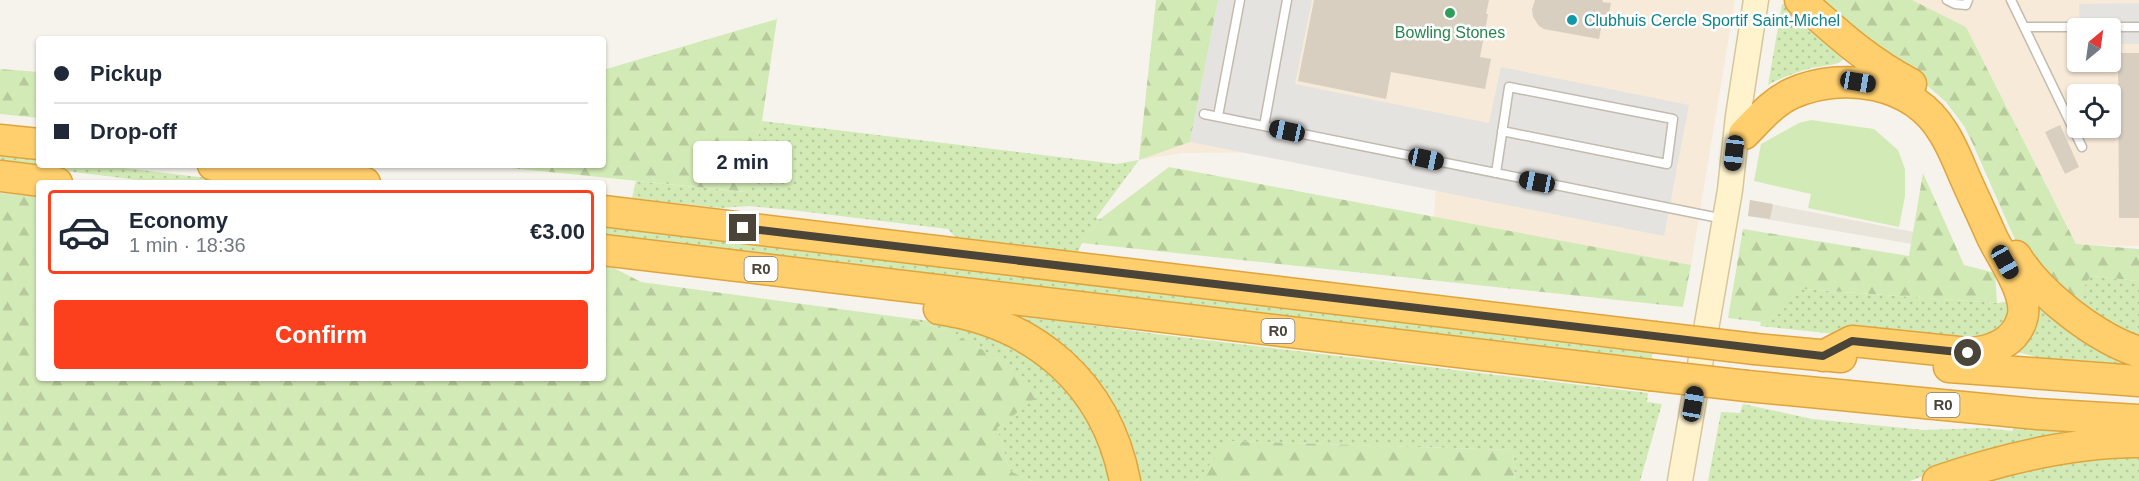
<!DOCTYPE html>
<meta charset="utf-8">
<style>
:root{--surface:#fff;--page:#f6f6f7;--text:#1f2937;--muted:#747a83;--line:#e0e1e3;--accent:#fc3f1d}
body{margin:0;font-family:Arial,sans-serif;background:var(--page);color:var(--text);height:100vh;display:flex;flex-direction:column;font-size:22px;white-space:nowrap}
*{box-sizing:border-box;margin:0}
p{font-size:20px;color:var(--muted)}
.icon{flex:none;width:33px;height:33px;fill:none;stroke:currentColor;stroke-width:2;stroke-linecap:round;stroke-linejoin:round}
.map{position:relative;flex:1;overflow:hidden}
.side{position:absolute;left:36px;top:180px;width:570px;height:201px;display:flex;flex-direction:column;background:var(--surface);border-radius:6px;box-shadow:0 2px 4px #0004}
.side>*{flex:none}
.hud{position:absolute;left:36px;top:36px;width:570px;height:132px;border-radius:6px;box-shadow:0 2px 4px #0004;display:grid;align-content:center;height:132px;padding:0 18px;background:var(--surface)}
.needle{width:39px;rotate:29deg}
.buttons{position:absolute;left:2067px;top:18px;display:grid;gap:12px}
.buttons a{display:grid;place-items:center;width:54px;height:54px;border-radius:6px;background:var(--surface);box-shadow:0 2px 4px #0004;font-size:30px}
.end{position:absolute;width:27px;height:27px;margin:-14px;border:8px solid #4b4439;background:#fff;box-shadow:0 0 0 3px #fff}
.from{border-radius:50%}
.bubble{position:absolute;height:42px;border-radius:6px;background:var(--surface);box-shadow:0 2px 4px #0004;font-size:20px;font-weight:600;line-height:42px;text-align:center}
.car{position:absolute;width:18px;height:36px;margin:-18px -9px;border-radius:8px;box-shadow:0 0 4px 2px #0007;background:linear-gradient(#222 24%,#8ab4d8 0 40%,#222 0 76%,#8ab4d8 0 86%,#222 0)}
.hud b{display:flex;align-items:center;gap:21px;height:57px;font-size:22px}
.hud b+b{border-top:2px solid var(--line)}
.hud i{width:15px;height:15px;background:var(--text)}
ul{padding:10px 0 0;list-style:none}
li{display:flex;align-items:center;gap:18px;height:84px;margin:0 12px 9px;padding:0 6px;border:3px solid transparent;border-radius:6px}
li div{flex:1}
li b{display:block;font-size:22px}
li em{font-style:normal;font-weight:600}
li.selected{border-color:var(--accent)}
li>.icon{width:54px;height:54px;stroke-width:1.5}
.action{display:flex;gap:12px;margin-top:auto;padding:12px 18px}
.action a{flex:1;height:69px;border-radius:6px;background:var(--accent);color:#fff;font-size:24px;font-weight:600;line-height:69px;text-align:center}
.map>svg:first-child{display:block}
</style>
<div class="map">
<svg width="2139" height="481" viewBox="0 0 2139 481">
<defs>
<pattern id="grass-dots" width="8" height="8" patternUnits="userSpaceOnUse" patternTransform="scale(1.5)"><rect width="8" height="8" fill="#d2eab5"/><path d="M2 2h.1M6 6h.1" fill="none" stroke="#b6ca9c" stroke-width="1.8" stroke-linecap="round"/></pattern>
<pattern id="forest-firs" width="22" height="20" patternUnits="userSpaceOnUse" patternTransform="scale(1.5)"><rect width="22" height="20" fill="#d2eab5"/><path d="M5 1l3.5 6h-7zM16 11l3.5 6h-7z" fill="#b6ca9c"/></pattern>
</defs>
<rect width="100%" height="100%" fill="#f6f3ec"/>
<!-- residential -->
<path fill="#eae5da" d="M1750,200L1914,232L1912,244L1748,216Z"/>
<!-- commercial -->
<path fill="#f7ead8" fill-rule="evenodd" d="M1156,0H1735L1691,265L1434,218L1436,183L1287,152L1182,153L1139,160Z
M1912,0H2139V246L2077,245L1966,27ZM2078,28H2110V62H2078ZM2078,94H2110V128H2078Z"/>
<!-- grass -->
<path fill="url(#grass-dots)" d="M1782,4H1788L1843,55L1844,59C1835,67 1820,65 1808,69C1794,73 1781,78 1768,85Z
M762,121L1116,164L1139,160L1096,218L1100,219L1082,243L1078,252L956,238L948,229L791,210L749,206L720,208L632,198L636,181L745,192Z
M0,153L39,158V165H99L249,183H163L0,163Z
M603,225L1653,351L1651,361L695,246L603,234Z
M2091,276L2139,281V336L2071,305Z
M1801,289L1997,303L2017,300L2000,338L1904,341L1760,326L1761,322L1780,313Z
M2029,295L2133,364L2131,366L2053,361L2008,350Z
M993,312L1164,335L1648,393L1647,402L1662,404L1640,481H1515L1513,450L1230,441L1196,481H1134L1121,433Z
M906,318L956,324L996,335L1046,364L1097,427L1113,481H1032L1010,471L997,428L1035,397L946,330Z
M1743,404L1812,419L1873,425L1923,430L1984,428L2013,431L2014,428L2066,432V435L1982,455L1910,481H1708L1721,412L1740,413Z
M2139,452V481H1968L2000,470Z"/>
<!-- forest -->
<path fill="url(#forest-firs)" d="M1156,0H1218L1190,142L1139,160Z
M1814,0H1912L1966,27L2076,244L2139,249V281L2091,276L2071,305L2016,242L1971,140L1964,126L1946,102L1923,82Z
M777,19L762,121L746,192L482,165H603V70Z
M0,69L39,72V118L0,114Z
M1169,167L1691,265L1683,307L1082,243L1100,219Z
M1923,173L1964,265L1995,273L1997,303L1802,289L1780,313L1761,322L1728,318L1743,229L1909,256Z
M0,193L39,197V378H603V266L614,268L641,282L906,318L946,330L1001,360L1019,373L1036,398L997,428L1010,471L1032,481H0Z
M1229,441L1513,450L1515,481H1196Z"/>
<!-- garden -->
<path fill="#d2eab5" d="M1811,120L1874,129L1898,150L1905,169V196L1899,227L1808,208L1811,194L1754,181L1761,144L1799,123Z"/>
<!-- parking -->
<path fill="#e5e3e0" d="M1218,0H1312L1295,84L1489,123L1501,67L1689,105L1664,236L1190,142Z
M2139,3V44H2111L2110,28H2080L2079,4Z"/>
<!-- building -->
<path fill="#d8cfc1" d="M1314,0H1489L1486,14H1488L1480,57L1491,59L1485,89L1391,72L1386,99L1298,81Z
M1535,0H1603L1602,2L1611,3L1607,26L1602,24L1599,39L1544,29L1539,26L1533,17L1532,9Z
M2118,53H2139V218H2119Z
M2060,125L2079,167L2065,174L2045,132Z
M1750,200L1773,204L1770,219L1748,216Z"/>
<g fill="none" stroke-linecap="round" stroke-linejoin="round">
<defs>
<path id="service" d="M1947,0L1955,4L1966,5L1968,0
M2011,0L2082,147
M2024,27H2139
M1204,114L1724,219
M1218,116L1240,0
M1264,126L1287,0
M1496,173L1509,87L1673,119L1667,164L1502,131"/>
<path id="secondary" d="M1680,481L1730,190L1738,116L1756,0"/>
<path id="motorway" d="M1800,0C1837,33 1867,61 1911,84
M1744,134C1759,119 1774,101 1793,93C1844,71 1913,82 1943,132C1951,144 1957,159 1963,173C1972,194 1982,214 1991,235C2001,257 2030,295 2022,319C2015,343 1991,352 1968,353L1852,341L1823,356
M0,140L39,144
M213,165L365,183
M0,176L57,183
M603,211L1654,337
M603,250L1650,375
M2016,256C2039,294 2096,338 2139,352
M939,309C1035,323 1106,383 1125,481
M1755,349L1841,357
M1949,367L2139,381
M1747,386L2037,414L2139,420
M1938,481C2002,459 2071,442 2139,442"/>
</defs>
<!-- service casing -->
<use href="#service" stroke="#c2bbae" stroke-width="11"/>
<!-- secondary casing -->
<use href="#secondary" stroke="#d6c79b" stroke-width="27"/>
<!-- motorway casing -->
<use href="#motorway" stroke="#e0a43c" stroke-width="33"/>
<!-- service -->
<use href="#service" stroke="#fff" stroke-width="8"/>
<!-- secondary -->
<use href="#secondary" stroke="#fff3cd" stroke-width="24"/>
<!-- motorway -->
<use href="#motorway" stroke="#ffcf6e" stroke-width="30"/>
<defs>
<path id="motorway-bridge" d="M1654,337L1755,349
M1650,375L1747,386"/>
</defs>
<!-- motorway-bridge casing -->
<use href="#motorway-bridge" stroke="#e0a43c" stroke-width="33" stroke-linecap="butt"/>
<!-- motorway-bridge -->
<use href="#motorway-bridge" stroke="#ffcf6e" stroke-width="30"/>
</g>
<g fill="none" stroke-linecap="round" stroke-linejoin="round">
<!-- route -->
<path stroke="#4b4439" stroke-width="8" d="M743,228L1823,356L1852,341L1968,353"/>
</g>
<!-- markers -->
<circle fill="#2e9e5b" stroke="#fff" stroke-width="2" cx="1450" cy="13" r="6"/>
<circle fill="#0f9aa8" stroke="#fff" stroke-width="2" cx="1572" cy="20" r="6"/>
<g text-anchor="middle" stroke-width="5" stroke-linejoin="round" paint-order="stroke">
<!-- shield labels -->
<g fill="#fff" stroke="#817c74" stroke-width="1.5">
<rect x="744.5" y="257" width="33" height="24" rx="4.5"/>
<rect x="1261.5" y="319" width="33" height="24" rx="4.5"/>
<rect x="1926.5" y="393" width="33" height="24" rx="4.5"/>
</g>
<g font-size="15" font-weight="bold" fill="#4b4439">
<text x="761" y="274">R0</text>
<text x="1278" y="336">R0</text>
<text x="1943" y="410">R0</text>
</g>
<!-- culture labels -->
<g font-size="16" fill="#0d838f" stroke="#fff" text-anchor="start">
<text x="1584" y="26">Clubhuis Cercle Sportif Saint-Michel</text>
</g>
<!-- leisure labels -->
<g font-size="16" fill="#27864d" stroke="#fff">
<text x="1450" y="38">Bowling Stones</text>
</g>
</g>
</svg>
<div class="buttons">
<a><svg class="needle" viewBox="-14 -14 28 28"><path d="M0-13l5 13h-10z" fill="#e53935"/><path d="M0 13l5-13h-10z" fill="#747a83"/></svg></a>
<a><svg class="icon" aria-label="locate" viewBox="0 0 24 24"><circle cx="12" cy="12" r="6"/><path d="M12 2v4M12 18v4M2 12h4M18 12h4"/></svg></a>
</div>
<i class="end from" style="left:1968px;top:353px"></i>
<i class="end" style="left:743px;top:228px"></i>
<div class="bubble" style="left:693px;top:141px;width:99px">2 min</div>
<i class="car" style="left:1858px;top:82px;rotate:100deg"></i>
<i class="car" style="left:1287px;top:131px;rotate:282deg"></i>
<i class="car" style="left:1734px;top:153px;rotate:187deg"></i>
<i class="car" style="left:1426px;top:159px;rotate:102deg"></i>
<i class="car" style="left:1537px;top:182px;rotate:281deg"></i>
<i class="car" style="left:2005px;top:262px;rotate:151deg"></i>
<i class="car" style="left:1693px;top:404px;rotate:10deg"></i>
<div class="hud">
<b><i class="from"></i>Pickup</b>
<b><i></i>Drop-off</b>
</div>
<section class="side">
<ul>
<li class="selected"><svg class="icon" aria-label="car" viewBox="0 0 24 24"><path d="M5 17H2v-5l4-1 3-4h7l3 4 3 1v5h-3M9 17h6M6 11h13"/><circle cx="7" cy="17" r="2"/><circle cx="17" cy="17" r="2"/></svg><div><b>Economy</b><p>1 min · 18:36</p></div><em>€3.00</em></li>
</ul>
<div class="action"><a>Confirm</a></div>
</section>
</div>
